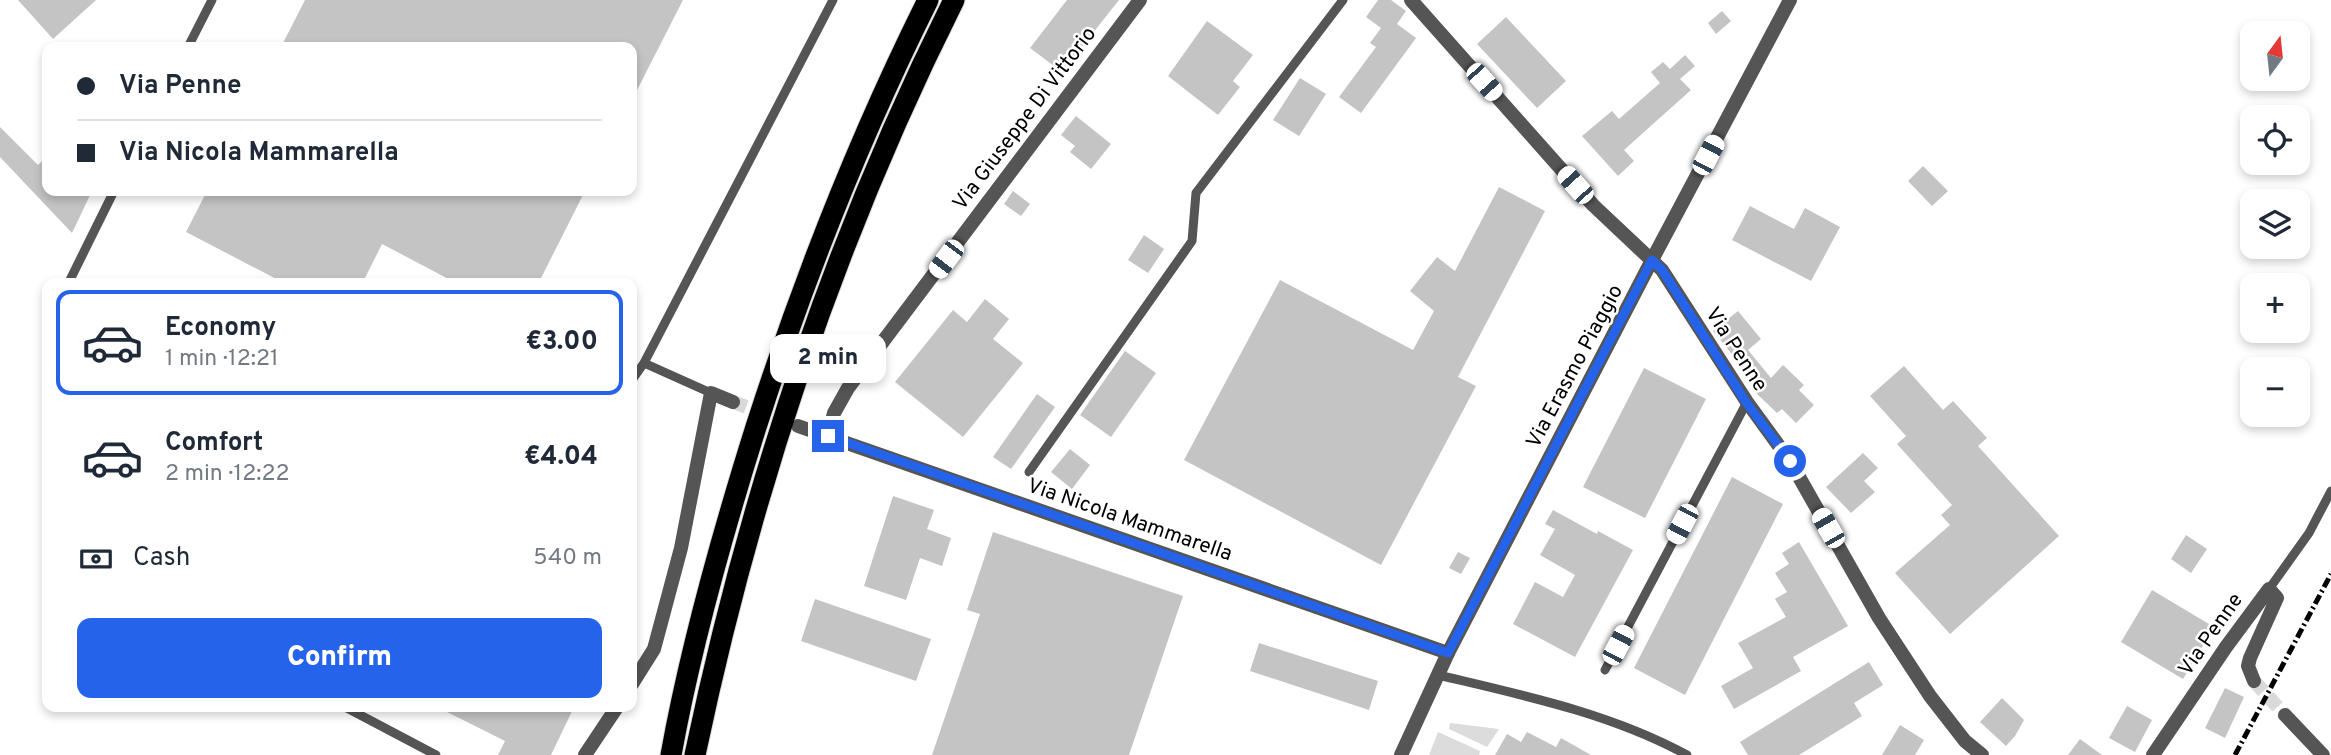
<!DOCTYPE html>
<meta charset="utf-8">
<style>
:root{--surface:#fff;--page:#f2f2f3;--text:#1f2937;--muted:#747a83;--line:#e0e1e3;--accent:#2563eb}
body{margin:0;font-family:Overpass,sans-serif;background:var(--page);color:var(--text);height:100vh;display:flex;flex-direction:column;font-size:26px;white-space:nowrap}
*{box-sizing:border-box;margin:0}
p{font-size:23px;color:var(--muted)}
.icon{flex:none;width:38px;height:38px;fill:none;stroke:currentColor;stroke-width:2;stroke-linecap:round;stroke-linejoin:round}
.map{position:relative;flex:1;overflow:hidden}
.drawer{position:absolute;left:42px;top:278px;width:595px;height:434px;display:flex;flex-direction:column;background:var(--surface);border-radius:14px;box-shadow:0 4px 10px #0003}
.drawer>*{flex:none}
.hud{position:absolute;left:42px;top:42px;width:595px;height:154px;border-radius:14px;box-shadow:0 4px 10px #0003;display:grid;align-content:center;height:154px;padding:0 35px;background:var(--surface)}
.needle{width:46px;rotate:15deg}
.tools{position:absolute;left:2240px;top:21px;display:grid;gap:14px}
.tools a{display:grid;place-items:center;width:70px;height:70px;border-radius:14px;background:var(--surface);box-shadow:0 4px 10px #0003;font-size:35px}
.end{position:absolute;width:32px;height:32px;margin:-16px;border:9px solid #2563eb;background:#fff;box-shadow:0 0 0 4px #fff}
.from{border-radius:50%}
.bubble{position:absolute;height:49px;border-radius:14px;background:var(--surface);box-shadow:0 4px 10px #0003;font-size:23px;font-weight:800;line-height:49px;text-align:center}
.car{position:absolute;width:21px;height:42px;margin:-21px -10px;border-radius:9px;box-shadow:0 0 5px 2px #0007;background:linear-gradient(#fff 24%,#345 0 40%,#fff 0 76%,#345 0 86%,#fff 0)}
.hud b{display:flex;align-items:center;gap:24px;height:66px;font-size:26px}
.hud b+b{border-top:2px solid var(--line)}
.hud i{width:18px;height:18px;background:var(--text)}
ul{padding:12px 0 0;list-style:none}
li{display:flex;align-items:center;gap:21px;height:105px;margin:0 14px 10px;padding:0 21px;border:4px solid transparent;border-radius:14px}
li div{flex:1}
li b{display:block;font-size:26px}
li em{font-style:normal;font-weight:800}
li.current{border-color:var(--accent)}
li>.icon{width:63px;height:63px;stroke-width:1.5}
.pay{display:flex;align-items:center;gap:18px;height:77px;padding:0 35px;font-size:26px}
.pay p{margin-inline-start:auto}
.button{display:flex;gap:14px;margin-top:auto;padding:14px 35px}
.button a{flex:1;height:80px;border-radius:14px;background:var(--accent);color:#fff;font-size:28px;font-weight:800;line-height:80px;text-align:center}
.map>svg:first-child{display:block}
</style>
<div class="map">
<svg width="2331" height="755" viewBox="0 0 2331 755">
<rect width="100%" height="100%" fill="#fff"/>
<!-- green -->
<path fill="#dcdcdc" d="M1450,723L1499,729L1487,747L1449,729Z
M1438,732L1480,751L1479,755H1429Z"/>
<!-- building -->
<path fill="#c4c4c4" d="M18,0H96L53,39Z
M305,0H683L632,100V47H281Z
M1067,0H1119L1062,72L1030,48Z
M1378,0H1391L1406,11L1397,24L1416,38L1361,113L1339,97L1376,47L1370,43L1381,28L1366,17Z
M1722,11L1731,21L1716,34L1708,23Z
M1506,17L1566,81L1537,108L1477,44Z
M1207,21L1253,55L1233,81L1240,87L1218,115L1168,76Z
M1685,55L1695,66L1680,79L1691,90L1624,150L1634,161L1618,176L1582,136L1612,111L1619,119L1660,83L1651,72L1663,62L1670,69Z
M1300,78L1326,94L1299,136L1273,120Z
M1076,116L1111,144L1091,169L1070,152L1075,146L1061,135Z
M0,127L38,165L47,156V191H92L72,233L0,157Z
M1923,166L1948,191L1932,206L1908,181Z
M1499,187L1545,211L1458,377L1476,386L1381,565L1184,460L1280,280L1413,350L1434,311L1410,291L1437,257L1455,271Z
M207,191H585L538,284H458L382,244L362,284H286L186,232Z
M1013,191L1030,204L1021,216L1004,204Z
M1750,206L1794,229L1805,208L1840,227L1811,281L1732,240Z
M1144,235L1164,249L1148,273L1128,260Z
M985,299L1009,319L993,339L1023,363L963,437L895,382L953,310L967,322Z
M1738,311L1761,339L1748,350L1771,378L1783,365L1804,385L1799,390L1814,405L1796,423L1782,409L1777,413L1756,393L1760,389L1713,331Z
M1125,351L1156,373L1111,437L1080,415Z
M1904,366L1943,410L1953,401L1987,438L1978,446L2059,536L1950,634L1895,573L1950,525L1941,515L1952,505L1897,444L1906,436L1870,396Z
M1644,368L1706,399L1645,518L1583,487Z
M1037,394L1055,407L1011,469L993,457Z
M1070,449L1090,465L1072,489L1051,472Z
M1863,453L1878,468L1864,481L1875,492L1851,513L1826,487Z
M1732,477L1783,504L1685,695L1634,668Z
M893,496L934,510L927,529L951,538L942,566L920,558L906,600L864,586Z
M1553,510L1597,534L1598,531L1633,550L1575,657L1513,624L1535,582L1563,597L1575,575L1540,555L1555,529L1545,524Z
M993,532L1183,596L1129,755H932L980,614L967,610Z
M2186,535L2207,549L2191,573L2171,559Z
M1799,542L1848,626L1793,657L1801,671L1734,709L1721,686L1753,668L1738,643L1786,617L1775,599L1787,592L1775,573L1789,564L1782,553Z
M1458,552L1470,558L1461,574L1449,568Z
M2152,590L2214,627L2183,679L2121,642Z
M815,599L931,639L916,681L801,641Z
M1259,643L1378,681L1369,710L1250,671Z
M1869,662L1883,685L1854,703L1862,716L1799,755H1748L1740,742Z
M2225,688L2244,697L2225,738L2205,728Z
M2002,698L2024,720L2015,736L2006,746L1980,722Z
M2127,706L2152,720L2135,752L2109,738Z
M437,707H574L551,755H498L505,741Z
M1900,725L1924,740L1915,755H1882Z
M1527,732L1556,747L1561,738L1591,755H1495L1507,734L1521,742Z
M2080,739L2102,755H2068Z"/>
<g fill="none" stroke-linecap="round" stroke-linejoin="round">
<!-- minor-tunnel -->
<path stroke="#d9d9d9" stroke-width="14" stroke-dasharray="14 7" stroke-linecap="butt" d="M733,402L791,423
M2254,681L2285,715"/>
<defs>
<path id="motorway" d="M671,755C691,644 722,535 756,427C803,281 859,138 928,0
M695,755C750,493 834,239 954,0"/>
</defs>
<!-- motorway casing -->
<use href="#motorway" stroke="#dbdbdb" stroke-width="23"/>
<!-- service -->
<path stroke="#555" stroke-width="9" d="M188,47L212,0
M68,284L114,191
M644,363L711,393
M632,380L644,363L833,0
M1029,472L1192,241L1196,193L1343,0
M2269,589L2309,533L2331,491
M1605,670L1747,402
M1438,675C1522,695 1610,713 1687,755
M345,707L436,755"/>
<!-- minor -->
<path stroke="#555" stroke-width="14" d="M1411,0L1593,205L1662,270L1747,402L1790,461L1879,618L1930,696L1965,741L1982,755
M798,426L1448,653
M828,436L834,413L848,388L1140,0
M632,684L654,649L681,548L711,393L733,402
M2285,715L2323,755
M585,755L617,707
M2153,755L2226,647L2269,589L2277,598L2250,658L2248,666L2254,681"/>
<!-- tertiary -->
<path stroke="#555" stroke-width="14" d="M1401,755L1448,653L1652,260L1790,0"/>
<!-- motorway -->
<use href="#motorway" stroke="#000" stroke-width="21"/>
<!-- rail -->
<path stroke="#000" stroke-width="5" stroke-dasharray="10 3.5 2 3.5" stroke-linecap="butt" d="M2235,755L2331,574"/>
</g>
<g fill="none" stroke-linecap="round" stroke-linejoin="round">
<!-- route -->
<path stroke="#2563eb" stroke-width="9" d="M828,436L1448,653L1652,260L1662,270L1746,402L1790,461"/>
</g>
<g text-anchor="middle" stroke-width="5" stroke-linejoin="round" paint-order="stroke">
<!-- street labels -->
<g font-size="21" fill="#000" stroke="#fff">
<text transform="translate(1024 118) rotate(-53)" y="7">Via Giuseppe Di Vittorio</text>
<text transform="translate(1737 349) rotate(57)" y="7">Via Penne</text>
<text transform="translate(1574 366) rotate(-62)" y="7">Via Erasmo Piaggio</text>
<text transform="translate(1130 519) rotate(19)" y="7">Via Nicola Mammarella</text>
<text transform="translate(2210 634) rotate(-55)" y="7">Via Penne</text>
</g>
</g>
</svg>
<div class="tools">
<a><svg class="needle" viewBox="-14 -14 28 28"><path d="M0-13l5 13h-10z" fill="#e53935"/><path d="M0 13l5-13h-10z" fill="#747a83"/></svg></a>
<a><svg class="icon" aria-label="locate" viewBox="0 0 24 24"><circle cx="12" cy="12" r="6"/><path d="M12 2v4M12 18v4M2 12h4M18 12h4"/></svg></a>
<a><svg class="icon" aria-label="layers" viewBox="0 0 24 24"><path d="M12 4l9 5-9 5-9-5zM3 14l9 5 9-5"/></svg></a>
<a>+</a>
<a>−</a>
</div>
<i class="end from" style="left:1790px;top:461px"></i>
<i class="end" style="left:828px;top:436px"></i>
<div class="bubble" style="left:770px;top:334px;width:116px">2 min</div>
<i class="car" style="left:1484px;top:82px;rotate:138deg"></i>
<i class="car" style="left:1708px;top:155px;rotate:28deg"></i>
<i class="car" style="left:1575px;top:185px;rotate:318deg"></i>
<i class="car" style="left:946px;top:259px;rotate:217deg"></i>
<i class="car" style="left:1682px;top:524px;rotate:208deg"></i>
<i class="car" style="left:1828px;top:528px;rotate:330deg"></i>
<i class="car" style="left:1618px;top:645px;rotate:28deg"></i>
<div class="hud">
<b><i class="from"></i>Via Penne</b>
<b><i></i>Via Nicola Mammarella</b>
</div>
<section class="drawer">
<ul>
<li class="current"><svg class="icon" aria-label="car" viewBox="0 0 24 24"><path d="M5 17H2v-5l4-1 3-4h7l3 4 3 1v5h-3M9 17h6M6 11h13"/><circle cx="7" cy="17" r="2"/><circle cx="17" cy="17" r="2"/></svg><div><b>Economy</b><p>1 min · 12:21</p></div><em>€3.00</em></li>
<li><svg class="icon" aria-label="car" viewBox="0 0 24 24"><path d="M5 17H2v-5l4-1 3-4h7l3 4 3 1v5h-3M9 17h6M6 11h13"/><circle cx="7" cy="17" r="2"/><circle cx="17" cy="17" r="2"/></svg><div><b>Comfort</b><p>2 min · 12:22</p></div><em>€4.04</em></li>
</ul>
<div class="pay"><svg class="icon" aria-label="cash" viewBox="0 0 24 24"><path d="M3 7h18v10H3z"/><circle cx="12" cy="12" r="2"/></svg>Cash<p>540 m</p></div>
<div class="button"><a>Confirm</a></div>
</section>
</div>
